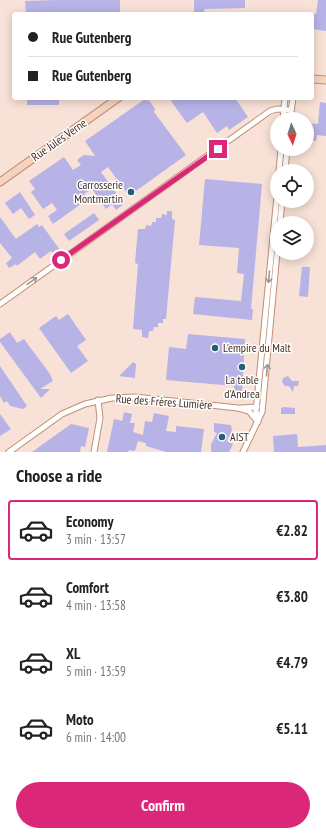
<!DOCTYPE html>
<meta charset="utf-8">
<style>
:root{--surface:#fff;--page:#f2f2f2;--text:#222;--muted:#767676;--line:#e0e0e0;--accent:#db2777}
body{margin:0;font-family:"PT Sans Narrow",sans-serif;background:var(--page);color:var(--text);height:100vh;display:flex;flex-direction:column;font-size:15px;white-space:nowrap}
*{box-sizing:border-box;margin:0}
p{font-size:13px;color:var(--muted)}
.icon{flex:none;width:22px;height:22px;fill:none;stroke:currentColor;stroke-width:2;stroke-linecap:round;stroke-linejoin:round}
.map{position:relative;height:452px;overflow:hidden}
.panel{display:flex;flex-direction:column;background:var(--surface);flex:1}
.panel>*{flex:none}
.hud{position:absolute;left:12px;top:12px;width:302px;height:88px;border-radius:4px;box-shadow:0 2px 10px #0003;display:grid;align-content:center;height:88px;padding:0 16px;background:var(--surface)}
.needle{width:26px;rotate:176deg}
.tools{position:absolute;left:270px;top:112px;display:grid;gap:8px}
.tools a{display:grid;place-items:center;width:44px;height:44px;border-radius:50%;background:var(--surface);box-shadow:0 2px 10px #0003;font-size:20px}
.end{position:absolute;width:18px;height:18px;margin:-9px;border:5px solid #db2777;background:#fff;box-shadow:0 0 0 2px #fff}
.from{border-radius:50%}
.hud b{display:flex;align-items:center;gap:14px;height:38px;font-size:15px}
.hud b+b{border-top:1px solid var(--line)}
.hud i{width:10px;height:10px;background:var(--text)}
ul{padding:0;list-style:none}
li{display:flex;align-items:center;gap:12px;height:60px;margin:0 8px 6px;padding:0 8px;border:2px solid transparent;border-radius:4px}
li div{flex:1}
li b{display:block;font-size:15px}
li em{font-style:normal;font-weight:700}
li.current{border-color:var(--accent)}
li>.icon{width:36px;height:36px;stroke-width:1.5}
h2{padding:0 16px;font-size:18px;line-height:48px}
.cta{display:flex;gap:8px;margin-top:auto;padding:8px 16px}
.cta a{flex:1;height:46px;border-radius:24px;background:var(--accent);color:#fff;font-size:16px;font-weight:700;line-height:46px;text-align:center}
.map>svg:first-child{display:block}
</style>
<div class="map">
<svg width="326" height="452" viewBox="0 0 326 452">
<rect width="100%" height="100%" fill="#f8e1d6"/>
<!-- building -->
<path fill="#b7b3e7" d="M57,0H120V14H26L25,1Z
M194,0H245V8L204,9L205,14H194Z
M318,0H326V31L312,29V14H316Z
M27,98H59V105H27Z
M176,98H235L248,117L229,130L227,126L217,133L203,112L187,123L171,101Z
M145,99L147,101L149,100L155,109L154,112L186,155L129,196L108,167L101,172L124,204L116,210L112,204L106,209L92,189L84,194L88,199L53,224L48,216L57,210L52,203L43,209L31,192L35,189L29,181L64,157L73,170L81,165L77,160L84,155L95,156L85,141Z
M320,102L326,103V136L317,135L316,141L307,140L309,123L318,124Z
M205,179L262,184L251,309H253L252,320L193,314L195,297L241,301L244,274L237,273L239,248L199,245Z
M20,192L35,215L29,219L21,208L13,214L5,203Z
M167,211H172V219L175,220L166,319H163V323H158V327H154L153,331H149L148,338L142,337V330L133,329L138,264L135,263L138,229H145L146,225L151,226L152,222H156V218H161L162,214L167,215Z
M94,213L99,220L69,241L64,234Z
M0,217L16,239L37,224L39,227L42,225L60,250L54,255L51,251L40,259L35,252L17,266L16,264L9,268L6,263L12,258L0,243Z
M302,267H310L308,297L299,296Z
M68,314L86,340L77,346L88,361L71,373L39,328L56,316L59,320Z
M10,332L17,343L24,339L50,374L53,381L40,389H50L41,398L0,342V339Z
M188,334L245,339L242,392L234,391V386L166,380L169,347L186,349Z
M133,362L136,364L135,378L119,376Z
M0,366L27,406L23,409L10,406L7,401L4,403L0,396Z
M288,376L292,381H299L298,386H294L293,392L289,386H285L282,382L283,378Z
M284,407L295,408V414H281V408Z
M124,412L132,414L130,423H135L133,432L143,435L145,421L152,422L154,413L169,416L166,431L176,432V426L204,429L201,452H166L146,446V443L138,441L135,451L129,450L128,452H107L114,419L122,421Z
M0,414L11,429L0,436Z
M214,423L231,425L232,430L227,441L233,444L229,452H211V444L217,433L214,432Z
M71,424L89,428L85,447L81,446L80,452H32Z
M297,434L298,447L326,445V452H274L273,436Z"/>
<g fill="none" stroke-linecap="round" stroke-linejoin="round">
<defs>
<path id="street" d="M283,119L285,98
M290,119L293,98
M279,171L281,149
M285,171L287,149
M280,223L282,201
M0,304L270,111L277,109L290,110
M241,408L257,407
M258,421L256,411L277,196
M9,452L62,414L85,404L112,398L135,397L238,408L249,411L258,422
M94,452L100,418L98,400
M243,452L262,412L277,253"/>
<path id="secondary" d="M312,79L326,80
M0,182L118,98"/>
</defs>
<!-- street casing -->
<use href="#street" stroke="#c28e74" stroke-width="7"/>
<!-- secondary casing -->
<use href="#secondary" stroke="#c28e74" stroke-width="9"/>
<!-- street -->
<use href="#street" stroke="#fff" stroke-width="5"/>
<!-- secondary -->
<use href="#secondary" stroke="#f5d3bd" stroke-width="7"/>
</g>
<!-- one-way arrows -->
<defs><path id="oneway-shaft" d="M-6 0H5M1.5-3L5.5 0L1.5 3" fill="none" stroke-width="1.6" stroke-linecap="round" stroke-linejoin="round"/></defs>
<g stroke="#a19691">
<use href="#oneway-shaft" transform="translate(269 277) rotate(95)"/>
<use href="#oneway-shaft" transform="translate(32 281) rotate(-35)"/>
<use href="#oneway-shaft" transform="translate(267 370) rotate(-85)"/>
</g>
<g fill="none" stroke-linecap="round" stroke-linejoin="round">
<!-- route -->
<path stroke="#db2777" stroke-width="5" d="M61,260L218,149"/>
</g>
<!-- markers -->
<g fill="#225e76" stroke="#fff" stroke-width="1.5">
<circle cx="131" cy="192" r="4"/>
<circle cx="215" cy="348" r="4"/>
<circle cx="242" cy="367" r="4"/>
<circle cx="222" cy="437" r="4"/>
</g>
<g text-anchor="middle" stroke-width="3" stroke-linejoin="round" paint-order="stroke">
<!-- street labels -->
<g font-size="12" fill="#432e23" stroke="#fff">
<text transform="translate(59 140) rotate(-35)" y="4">Rue Jules Verne</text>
<text transform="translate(164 402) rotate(4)" y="4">Rue des Frères Lumière</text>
</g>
<!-- poi labels -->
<g font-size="12" fill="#432e23" stroke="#fff" text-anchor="start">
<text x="123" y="189" text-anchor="end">Carrosserie<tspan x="123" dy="14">Montmartin</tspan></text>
<text x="223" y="352">L'empire du Malt</text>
<text x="242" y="384" text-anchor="middle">La table<tspan x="242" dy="14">d'Andrea</tspan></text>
<text x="230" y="441">AIST</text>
</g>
</g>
</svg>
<div class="tools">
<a><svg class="needle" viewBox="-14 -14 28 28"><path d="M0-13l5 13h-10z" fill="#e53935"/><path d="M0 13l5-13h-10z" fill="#767676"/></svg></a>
<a><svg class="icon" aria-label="locate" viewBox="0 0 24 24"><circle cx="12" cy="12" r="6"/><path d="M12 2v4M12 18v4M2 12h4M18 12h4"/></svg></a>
<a><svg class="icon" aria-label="layers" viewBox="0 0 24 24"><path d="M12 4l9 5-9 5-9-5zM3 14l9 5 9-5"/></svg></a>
</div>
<i class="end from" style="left:61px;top:260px"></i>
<i class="end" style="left:218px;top:149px"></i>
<div class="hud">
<b><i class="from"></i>Rue Gutenberg</b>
<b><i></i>Rue Gutenberg</b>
</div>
</div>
<section class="panel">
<h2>Choose a ride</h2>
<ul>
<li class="current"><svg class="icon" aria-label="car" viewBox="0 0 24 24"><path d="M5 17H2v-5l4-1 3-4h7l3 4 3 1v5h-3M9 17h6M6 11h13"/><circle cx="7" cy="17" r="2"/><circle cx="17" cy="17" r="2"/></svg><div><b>Economy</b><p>3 min · 13:57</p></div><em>€2.82</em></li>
<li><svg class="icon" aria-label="car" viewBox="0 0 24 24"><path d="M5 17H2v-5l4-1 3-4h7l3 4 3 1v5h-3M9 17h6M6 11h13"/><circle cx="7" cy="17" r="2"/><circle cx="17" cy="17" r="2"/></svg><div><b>Comfort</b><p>4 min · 13:58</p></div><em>€3.80</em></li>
<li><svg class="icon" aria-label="car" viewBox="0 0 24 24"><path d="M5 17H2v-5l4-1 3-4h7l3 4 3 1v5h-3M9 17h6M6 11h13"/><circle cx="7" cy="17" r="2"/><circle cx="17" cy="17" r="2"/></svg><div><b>XL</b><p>5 min · 13:59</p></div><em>€4.79</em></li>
<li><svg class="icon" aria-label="car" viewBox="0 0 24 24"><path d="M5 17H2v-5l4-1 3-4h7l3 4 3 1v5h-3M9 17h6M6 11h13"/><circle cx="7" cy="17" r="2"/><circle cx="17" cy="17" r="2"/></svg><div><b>Moto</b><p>6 min · 14:00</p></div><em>€5.11</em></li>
</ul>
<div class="cta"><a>Confirm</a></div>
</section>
